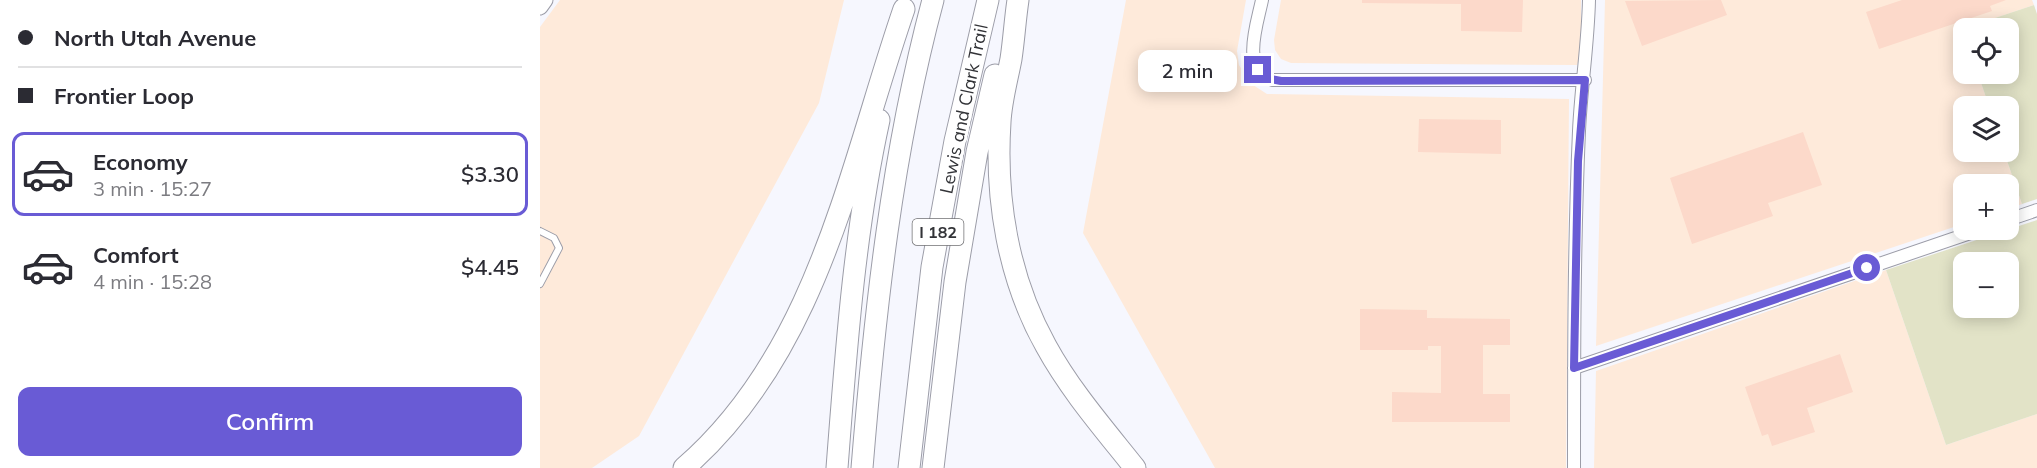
<!DOCTYPE html>
<meta charset="utf-8">
<style>
:root{--surface:#fff;--page:#f2f2f3;--text:#2b2b33;--muted:#7c7c81;--line:#e1e1e2;--accent:#695bd5}
body{margin:0;font-family:Mulish,sans-serif;background:var(--page);color:var(--text);height:100vh;display:flex;flex-direction:column;font-size:22px;white-space:nowrap}
*{box-sizing:border-box;margin:0}
p{font-size:20px;color:var(--muted)}
.icon{flex:none;width:33px;height:33px;fill:none;stroke:currentColor;stroke-width:2;stroke-linecap:round;stroke-linejoin:round}
.map{position:relative;flex:1;overflow:hidden}
.panel{display:flex;flex-direction:column;background:var(--surface);width:540px}
.panel>*{flex:none}
.banner{display:grid;align-content:center;height:132px;padding:0 18px;background:var(--surface)}
.buttons{position:absolute;left:1413px;top:18px;display:grid;gap:12px}
.buttons a{display:grid;place-items:center;width:66px;height:66px;border-radius:12px;background:var(--surface);box-shadow:0 3px 15px #0003;font-size:30px}
.end{position:absolute;width:27px;height:27px;margin:-14px;border:8px solid #695bd5;background:#fff;box-shadow:0 0 0 3px #fff}
.from{border-radius:50%}
.bubble{position:absolute;height:42px;border-radius:12px;background:var(--surface);box-shadow:0 3px 15px #0003;font-size:20px;font-weight:600;line-height:42px;text-align:center}
.banner b{display:flex;align-items:center;gap:21px;height:57px;font-size:22px}
.banner b+b{border-top:2px solid var(--line)}
.banner i{width:15px;height:15px;background:var(--text)}
ul{padding:0;list-style:none}
li{display:flex;align-items:center;gap:18px;height:84px;margin:0 12px 9px;padding:0 6px;border:3px solid transparent;border-radius:12px}
li div{flex:1}
li b{display:block;font-size:22px}
li em{font-style:normal;font-weight:600}
li.current{border-color:var(--accent)}
li>.icon{width:54px;height:54px;stroke-width:1.5}
.primary-button{display:flex;gap:12px;margin-top:auto;padding:12px 18px}
.primary-button a{flex:1;height:69px;border-radius:12px;background:var(--accent);color:#fff;font-size:24px;font-weight:600;line-height:69px;text-align:center}
main{display:flex;flex:1;min-height:0}
.map>svg:first-child{display:block}
</style>
<main>
<section class="panel">
<div class="banner">
<b><i class="from"></i>North Utah Avenue</b>
<b><i></i>Frontier Loop</b>
</div>
<ul>
<li class="current"><svg class="icon" aria-label="car" viewBox="0 0 24 24"><path d="M5 17H2v-5l4-1 3-4h7l3 4 3 1v5h-3M9 17h6M6 11h13"/><circle cx="7" cy="17" r="2"/><circle cx="17" cy="17" r="2"/></svg><div><b>Economy</b><p>3 min · 15:27</p></div><em>$3.30</em></li>
<li><svg class="icon" aria-label="car" viewBox="0 0 24 24"><path d="M5 17H2v-5l4-1 3-4h7l3 4 3 1v5h-3M9 17h6M6 11h13"/><circle cx="7" cy="17" r="2"/><circle cx="17" cy="17" r="2"/></svg><div><b>Comfort</b><p>4 min · 15:28</p></div><em>$4.45</em></li>
</ul>
<div class="primary-button"><a>Confirm</a></div>
</section>
<div class="map">
<svg width="1497" height="468" viewBox="0 0 1497 468">
<rect width="100%" height="100%" fill="#f6f7fe"/>
<!-- industrial -->
<path fill="#feeada" d="M20,0H304L279,103L99,436L52,468H0V27Z
M586,0H706L697,51L699,65L710,83L727,94L1029,99L1026,468H675L543,233Z
M741,0H1041V54L1037,65L751,63L741,59L735,50L734,40Z
M1065,0H1492L1494,5L1423,29L1424,74H1438L1449,106H1424V152H1464L1482,204L1469,209L1468,184H1424L1423,224L1056,346Z
M1346,270L1406,445L1497,414V468H1054L1056,371Z"/>
<!-- green -->
<path fill="#e2e3c7" fill-rule="evenodd" d="M1494,5L1497,14V199L1482,204L1464,152H1468V106H1449L1438,74H1468V28H1425Z
M1497,220V414L1406,445L1346,270ZM1424,262H1468V308H1424Z"/>
<!-- building -->
<path fill="#fcd9ca" d="M822,0H983L982,32L921,31V4L822,3Z
M1181,0L1187,15L1102,46L1085,1Z
M1362,0H1466L1450,6L1452,11L1339,49L1326,12Z
M879,119L961,120V154L878,152Z
M1263,132L1282,185L1228,203L1233,216L1152,244L1130,178Z
M820,309L887,310V318L970,319V345H943V394H970V422H852V392L901,393V346H888V350H820Z
M1300,354L1313,392L1267,408L1275,432L1232,446L1228,434L1222,436L1205,387Z"/>
<g fill="none" stroke-linecap="round" stroke-linejoin="round">
<defs>
<path id="service" d="M0,231L14,238L19,248L0,284"/>
<path id="minor" d="M722,0C717,25 700,70 733,80H1045
M1468,220L1497,210
M1034,368L1439,230
M1034,468C1034,356 1034,243 1039,131C1041,87 1048,44 1049,0"/>
<path id="tertiary" d="M0,7L5,0"/>
<path id="motorway" d="M478,0C475,20 474,39 471,59C467,80 461,101 460,122C455,199 468,278 506,346C530,390 564,429 595,468
M144,468C278,352 309,169 364,9
M297,468C306,352 314,234 339,120
M322,468C335,310 352,153 393,0
M369,468L392,267L415,141L448,0
M393,468L415,282L437,152L455,75"/>
</defs>
<!-- service casing -->
<use href="#service" stroke="#9c9da8" stroke-width="8"/>
<!-- minor casing -->
<use href="#minor" stroke="#9c9da8" stroke-width="14"/>
<!-- tertiary casing -->
<use href="#tertiary" stroke="#9c9da8" stroke-width="17"/>
<!-- motorway casing -->
<use href="#motorway" stroke="#9c9da8" stroke-width="23"/>
<!-- service -->
<use href="#service" stroke="#fff" stroke-width="6"/>
<!-- minor -->
<use href="#minor" stroke="#fff" stroke-width="12"/>
<!-- tertiary -->
<use href="#tertiary" stroke="#fff" stroke-width="15"/>
<!-- motorway -->
<use href="#motorway" stroke="#fff" stroke-width="21"/>
</g>
<g fill="none" stroke-linecap="round" stroke-linejoin="round">
<!-- route -->
<path stroke="#695bd5" stroke-width="8" d="M718,70L726,78L741,81L1045,80L1038,161L1034,368L1327,268"/>
</g>
<g text-anchor="middle" stroke-width="6" stroke-linejoin="round" paint-order="stroke">
<!-- shield labels -->
<rect fill="#fff" stroke="#707073" stroke-width="1.5" x="372.5" y="219" width="51" height="26" rx="4.5"/>
<g font-size="16" font-weight="bold" fill="#323337">
<text x="398" y="238">I 182</text>
</g>
<!-- street labels -->
<g font-size="18" fill="#323337" stroke="#fff">
<text transform="translate(424 109) rotate(-78)" y="6">Lewis and Clark Trail</text>
</g>
</g>
</svg>
<div class="buttons">
<a><svg class="icon" aria-label="locate" viewBox="0 0 24 24"><circle cx="12" cy="12" r="6"/><path d="M12 2v4M12 18v4M2 12h4M18 12h4"/></svg></a>
<a><svg class="icon" aria-label="layers" viewBox="0 0 24 24"><path d="M12 4l9 5-9 5-9-5zM3 14l9 5 9-5"/></svg></a>
<a>+</a>
<a>−</a>
</div>
<i class="end from" style="left:1327px;top:268px"></i>
<i class="end" style="left:718px;top:70px"></i>
<div class="bubble" style="left:598px;top:50px;width:99px">2 min</div>
</div>
</main>
